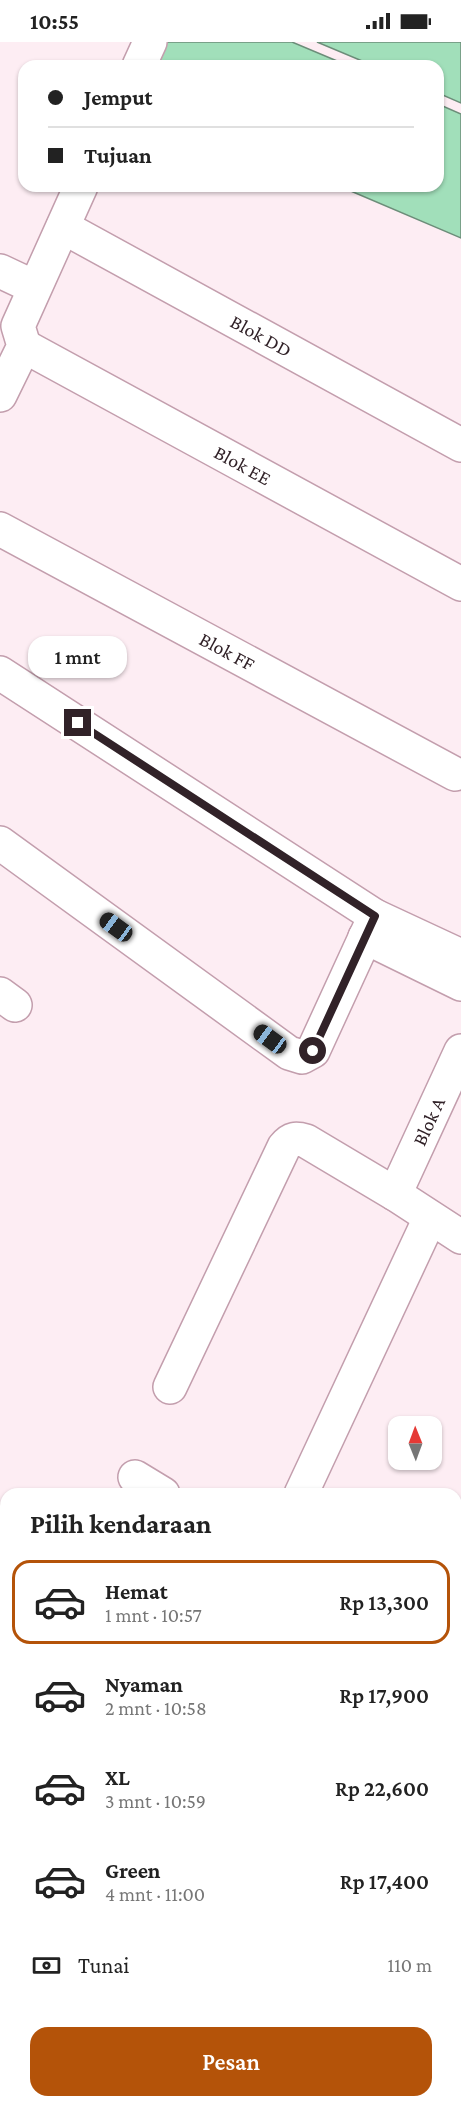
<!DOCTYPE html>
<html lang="id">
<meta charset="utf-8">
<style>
:root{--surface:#fff;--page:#f6f6f6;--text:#222;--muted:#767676;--line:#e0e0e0;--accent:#b45309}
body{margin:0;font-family:"Crimson Pro",serif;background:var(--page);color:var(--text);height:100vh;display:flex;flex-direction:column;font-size:22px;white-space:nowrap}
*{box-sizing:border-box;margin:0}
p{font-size:20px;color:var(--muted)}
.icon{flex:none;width:33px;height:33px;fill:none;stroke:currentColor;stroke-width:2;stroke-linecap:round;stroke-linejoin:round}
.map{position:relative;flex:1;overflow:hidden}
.sheet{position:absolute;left:0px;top:1446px;width:462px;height:620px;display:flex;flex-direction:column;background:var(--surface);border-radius:18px 18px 0 0;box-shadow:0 2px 4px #0004}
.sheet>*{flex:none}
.banner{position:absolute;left:18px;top:18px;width:426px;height:132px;border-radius:18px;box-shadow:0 2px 4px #0004;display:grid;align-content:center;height:132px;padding:0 30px;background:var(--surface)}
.needle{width:39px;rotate:359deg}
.tools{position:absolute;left:388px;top:1374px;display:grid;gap:12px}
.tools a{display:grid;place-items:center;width:54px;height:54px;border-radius:12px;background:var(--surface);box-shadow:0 2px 4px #0004;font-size:30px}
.end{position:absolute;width:27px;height:27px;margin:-14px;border:8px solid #312228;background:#fff;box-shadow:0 0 0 3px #fff}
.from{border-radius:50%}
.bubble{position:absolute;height:42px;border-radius:18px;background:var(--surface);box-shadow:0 2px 4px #0004;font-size:20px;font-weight:600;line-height:42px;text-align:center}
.car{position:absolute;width:18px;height:36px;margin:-18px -9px;border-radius:8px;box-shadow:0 0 4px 2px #0007;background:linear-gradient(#222 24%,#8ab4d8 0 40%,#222 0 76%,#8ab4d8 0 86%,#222 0)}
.banner b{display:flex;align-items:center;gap:21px;height:57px;font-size:22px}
.banner b+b{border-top:2px solid var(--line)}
.banner i{width:15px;height:15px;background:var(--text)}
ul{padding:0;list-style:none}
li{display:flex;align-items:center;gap:18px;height:84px;margin:0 12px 9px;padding:0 18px;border:3px solid transparent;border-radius:18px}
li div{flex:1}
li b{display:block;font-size:22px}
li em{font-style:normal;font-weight:600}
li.selected{border-color:var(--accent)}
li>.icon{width:54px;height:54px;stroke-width:1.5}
h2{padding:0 30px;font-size:27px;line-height:72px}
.pay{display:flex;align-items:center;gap:15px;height:66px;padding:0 30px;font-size:22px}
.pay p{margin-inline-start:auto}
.action{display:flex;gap:12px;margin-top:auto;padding:12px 30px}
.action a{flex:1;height:69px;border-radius:18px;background:var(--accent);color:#fff;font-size:24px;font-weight:600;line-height:69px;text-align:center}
.status{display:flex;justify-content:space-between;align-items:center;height:42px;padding:0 30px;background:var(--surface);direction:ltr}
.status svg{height:16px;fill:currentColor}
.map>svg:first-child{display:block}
</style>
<div class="status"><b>10:55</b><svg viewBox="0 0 49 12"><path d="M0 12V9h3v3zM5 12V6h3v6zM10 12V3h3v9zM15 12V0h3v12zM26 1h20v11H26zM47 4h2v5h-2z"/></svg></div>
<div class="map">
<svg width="461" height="2065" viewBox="0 0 461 2065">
<rect width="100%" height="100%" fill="#fdedf3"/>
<!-- building -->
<path fill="#a1dfba" stroke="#6c8d79" stroke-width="1.5" d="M162,0H292L349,24H150Z
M317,0H461V61L438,51V24H374Z
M438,62L461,72V196L339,144H438Z
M456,1725L461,1728V1734L456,1741Z
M4,1744L6,1745V1761L0,1770V1749Z
M6,1787V1815L0,1812V1796Z
M6,1845V1884L0,1880V1854Z
M456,1853L461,1856V1914L456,1911Z
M457,1926L461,1929V1991L456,1987Z
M6,1939V1989L0,1985V1948Z
M126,2060H168L165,2065H123Z
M194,2060H221L217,2065H190Z
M334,2060H388L396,2065H330Z
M413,2060H440L437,2065H422Z"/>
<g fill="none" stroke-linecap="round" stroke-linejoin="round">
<defs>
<g id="minor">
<path d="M139,24L150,0"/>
<path id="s1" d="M63,185L461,403"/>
<path d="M0,229L34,245"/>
<path id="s2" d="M24,304L461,542"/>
<path d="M0,353L24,304L18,284L81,144"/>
<path id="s3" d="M0,487L455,732"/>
<path d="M0,631L375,874L461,914"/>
<path d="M0,801L289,1011L302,1015L313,1009L375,874"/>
<path d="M365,895L461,942"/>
<path d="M0,952L15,963"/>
<path id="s4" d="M395,1152L461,1009"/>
<path d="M170,1345L284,1105C291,1096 296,1096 306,1099L395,1152L461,1195"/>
<path d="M135,1435L163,1452"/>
<path d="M301,1452L430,1176"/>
<path d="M456,1507L461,1497"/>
<path d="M456,1634L461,1637"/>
<path d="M3,1721L6,1723"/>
<path d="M456,1777L461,1768"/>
<path d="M456,1827L461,1831"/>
<path d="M0,1909L6,1913"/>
<path d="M456,2012L461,2015"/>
<path d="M240,2060L248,2065"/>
<path d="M294,2065L297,2060"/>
</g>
</defs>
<!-- minor casing -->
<use href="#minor" stroke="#c39ead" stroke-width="36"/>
<!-- minor -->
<use href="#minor" stroke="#fff" stroke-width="33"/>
</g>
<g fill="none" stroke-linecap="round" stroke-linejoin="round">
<!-- route -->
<path stroke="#312228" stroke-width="8" d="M78,681L375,874L313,1009"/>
</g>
<g text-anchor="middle" stroke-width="4.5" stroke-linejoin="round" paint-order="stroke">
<!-- street labels -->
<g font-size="20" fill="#312228" stroke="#fff">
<text dy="7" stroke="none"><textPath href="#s1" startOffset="226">Blok DD</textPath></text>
<text dy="7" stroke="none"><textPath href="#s2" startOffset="249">Blok EE</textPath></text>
<text dy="7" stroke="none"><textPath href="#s3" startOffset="258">Blok FF</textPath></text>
<text dy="7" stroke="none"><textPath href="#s4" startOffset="80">Blok A</textPath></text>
</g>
</g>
</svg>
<div class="tools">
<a><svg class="needle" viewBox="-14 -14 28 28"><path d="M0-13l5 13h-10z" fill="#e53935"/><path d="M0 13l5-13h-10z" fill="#767676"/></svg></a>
</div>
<i class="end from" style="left:313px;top:1009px"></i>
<i class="end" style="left:78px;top:681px"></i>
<div class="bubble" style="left:28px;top:594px;width:99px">1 mnt</div>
<i class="car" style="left:116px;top:885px;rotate:306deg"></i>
<i class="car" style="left:270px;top:997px;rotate:306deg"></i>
<div class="banner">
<b><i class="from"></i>Jemput</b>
<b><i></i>Tujuan</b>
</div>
<section class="sheet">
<h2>Pilih kendaraan</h2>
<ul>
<li class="selected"><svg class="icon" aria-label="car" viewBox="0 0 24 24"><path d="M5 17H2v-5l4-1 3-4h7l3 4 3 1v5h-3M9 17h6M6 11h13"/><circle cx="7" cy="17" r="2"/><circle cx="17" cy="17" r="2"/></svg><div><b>Hemat</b><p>1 mnt · 10:57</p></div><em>Rp 13,300</em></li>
<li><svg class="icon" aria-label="car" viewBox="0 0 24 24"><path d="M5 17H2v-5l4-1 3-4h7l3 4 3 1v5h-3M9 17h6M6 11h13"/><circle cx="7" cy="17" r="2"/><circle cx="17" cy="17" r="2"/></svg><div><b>Nyaman</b><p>2 mnt · 10:58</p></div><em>Rp 17,900</em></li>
<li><svg class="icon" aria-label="car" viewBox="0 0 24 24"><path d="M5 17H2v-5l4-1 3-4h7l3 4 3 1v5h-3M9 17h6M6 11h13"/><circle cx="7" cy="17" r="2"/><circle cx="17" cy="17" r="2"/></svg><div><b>XL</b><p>3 mnt · 10:59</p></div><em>Rp 22,600</em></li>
<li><svg class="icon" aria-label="car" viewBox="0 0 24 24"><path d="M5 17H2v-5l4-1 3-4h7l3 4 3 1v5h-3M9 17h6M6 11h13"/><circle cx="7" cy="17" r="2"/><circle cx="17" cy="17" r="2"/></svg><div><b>Green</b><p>4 mnt · 11:00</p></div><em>Rp 17,400</em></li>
</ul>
<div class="pay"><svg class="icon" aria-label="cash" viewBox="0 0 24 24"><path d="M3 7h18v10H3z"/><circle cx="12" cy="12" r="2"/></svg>Tunai<p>110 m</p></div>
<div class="action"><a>Pesan</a></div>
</section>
</div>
